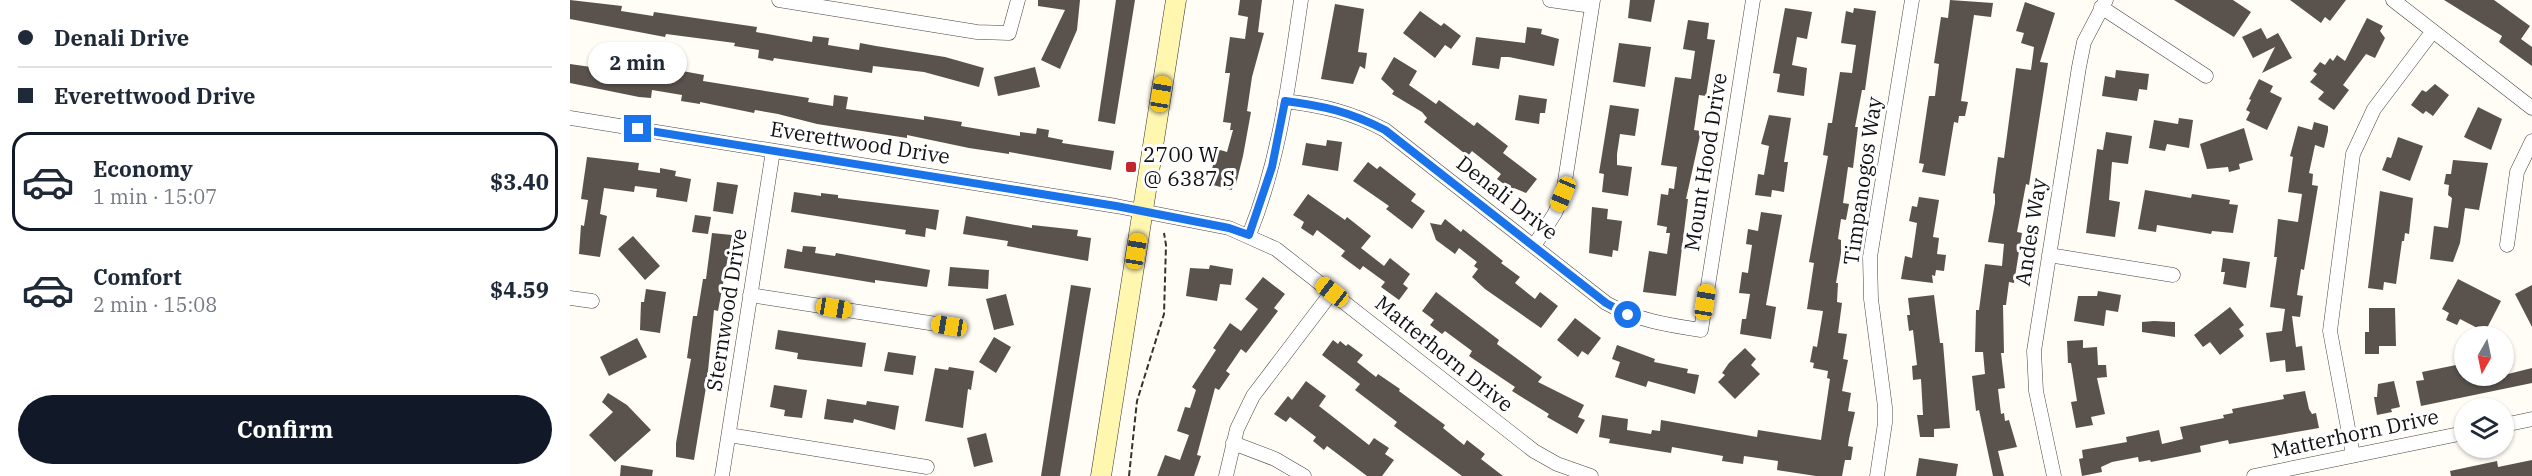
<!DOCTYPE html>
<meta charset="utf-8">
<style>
:root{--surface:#fff;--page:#f6f6f7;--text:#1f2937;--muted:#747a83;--line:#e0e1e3;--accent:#111827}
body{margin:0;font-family:"IBM Plex Serif",serif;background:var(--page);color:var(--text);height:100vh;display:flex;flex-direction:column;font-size:22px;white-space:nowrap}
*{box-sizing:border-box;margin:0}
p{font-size:20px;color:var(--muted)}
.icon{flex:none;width:33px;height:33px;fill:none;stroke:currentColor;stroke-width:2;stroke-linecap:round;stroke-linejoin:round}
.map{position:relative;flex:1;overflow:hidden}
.sheet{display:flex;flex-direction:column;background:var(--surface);width:570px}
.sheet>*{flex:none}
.top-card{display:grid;align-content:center;height:132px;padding:0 18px;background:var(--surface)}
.needle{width:39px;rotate:189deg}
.controls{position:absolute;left:1884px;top:326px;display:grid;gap:12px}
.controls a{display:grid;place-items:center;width:60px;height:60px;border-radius:50%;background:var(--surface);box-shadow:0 2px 4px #0004;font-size:30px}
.end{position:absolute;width:27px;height:27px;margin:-14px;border:8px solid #1a73e8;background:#fff;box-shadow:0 0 0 3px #fff}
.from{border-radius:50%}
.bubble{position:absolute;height:42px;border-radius:21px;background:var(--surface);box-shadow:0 2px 4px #0004;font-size:20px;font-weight:800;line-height:42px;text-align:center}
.car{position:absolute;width:18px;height:36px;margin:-18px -9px;border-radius:8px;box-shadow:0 0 4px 2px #0007;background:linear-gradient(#f5c518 24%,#345 0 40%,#f5c518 0 76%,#345 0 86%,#f5c518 0)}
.top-card b{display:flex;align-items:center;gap:21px;height:57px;font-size:22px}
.top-card b+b{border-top:2px solid var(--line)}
.top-card i{width:15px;height:15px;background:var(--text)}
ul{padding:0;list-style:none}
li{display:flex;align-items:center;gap:18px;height:99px;margin:0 12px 9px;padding:0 6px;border:3px solid transparent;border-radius:18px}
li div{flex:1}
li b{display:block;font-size:22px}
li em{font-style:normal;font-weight:800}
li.on{border-color:var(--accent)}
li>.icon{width:54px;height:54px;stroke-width:1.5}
.action{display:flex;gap:12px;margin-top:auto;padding:12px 18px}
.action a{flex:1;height:69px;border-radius:36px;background:var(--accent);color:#fff;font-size:24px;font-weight:800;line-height:69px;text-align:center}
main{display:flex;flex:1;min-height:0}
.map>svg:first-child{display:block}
</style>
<main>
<section class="sheet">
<div class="top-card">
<b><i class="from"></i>Denali Drive</b>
<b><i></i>Everettwood Drive</b>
</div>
<ul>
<li class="on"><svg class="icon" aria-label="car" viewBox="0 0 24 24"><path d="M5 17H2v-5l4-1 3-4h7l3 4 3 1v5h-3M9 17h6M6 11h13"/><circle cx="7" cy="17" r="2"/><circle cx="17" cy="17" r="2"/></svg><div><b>Economy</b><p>1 min · 15:07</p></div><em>$3.40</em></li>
<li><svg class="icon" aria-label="car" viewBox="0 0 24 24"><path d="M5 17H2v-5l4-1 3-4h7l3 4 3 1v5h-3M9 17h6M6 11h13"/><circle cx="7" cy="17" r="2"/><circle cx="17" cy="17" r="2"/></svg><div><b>Comfort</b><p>2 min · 15:08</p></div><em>$4.59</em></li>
</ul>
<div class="action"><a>Confirm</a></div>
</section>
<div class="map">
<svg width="1962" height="476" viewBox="0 0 1962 476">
<rect width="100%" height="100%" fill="#fffdf5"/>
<!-- building -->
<path fill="#5a524d" d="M0,0L52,6L51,11L83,16L84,12L187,27L186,32L242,42L243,36L259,38L258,45L289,50L290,43L306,46L375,57L414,68L409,87L354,72L303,66L302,73L204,58L203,61L188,58L189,50L164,46L165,43L96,34L95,37L0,19Z
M468,0H510L507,30L490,69L471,60L495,10L468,6Z
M546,0H565L545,124L528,121Z
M670,0H692L688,32L694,33L682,77L677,111L681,112L673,156L666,184L663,183L662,190L643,185L645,179L640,177L647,149L657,152L663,130H660L661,123L653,122L660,73H655L660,37L675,39L678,17L668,15Z
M1060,0H1085L1081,22L1058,18Z
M1380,0L1423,3L1421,17L1404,15L1391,101L1398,102L1395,116H1389L1388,123L1384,122L1375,176L1352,172L1354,164L1349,163L1359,96H1365L1369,64L1364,63L1371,17L1378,18Z
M1604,0H1663L1681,12L1664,37Z
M1720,0H1776L1760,21L1755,17L1751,23Z
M1874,0H1924L1960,26L1951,39L1962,47V66L1929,42L1932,36Z
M1455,2L1485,13L1470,62L1478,63L1459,185L1456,184L1447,232L1452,233L1444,283L1439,282L1436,305H1433L1434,353H1431L1435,388L1428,389L1431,414L1434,413L1435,421L1439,420L1447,447L1428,451L1434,476H1423L1409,410L1406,411L1403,385L1402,376L1415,374L1413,352H1405L1406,310H1409L1415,264L1432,266L1434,244L1418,242L1425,203V194L1423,193L1428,157L1434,158L1446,68L1461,70L1464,47L1451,43L1454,33L1446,31Z
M765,4L794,9L788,52L797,53L795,69L790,66L783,84L751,79Z
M1215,8L1242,12L1237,39L1227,37L1222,65L1237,68L1234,96L1207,92L1210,74L1203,73Z
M1284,8L1306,11L1295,90H1292L1285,127H1288L1283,168L1278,167L1273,203L1279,204L1276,220L1271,219L1268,239L1271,240V253L1266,283H1268L1267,302L1272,303L1268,333L1277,334L1273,359L1278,360L1272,391L1281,393L1278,411L1285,412L1279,439L1278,446L1283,447L1281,460H1275L1272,476H1246L1207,470L1208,461L1174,456L1173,464L1152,461L1153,456L1102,447L1101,453L1039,443L1040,439L1029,437L1032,415L1058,419L1057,430L1081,434L1082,430L1090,431L1091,420L1187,437L1188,430L1251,440L1260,379L1257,378L1258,371L1243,368L1244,363L1240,362L1243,346L1247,347L1253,311L1237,309L1244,263L1239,262L1258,156L1253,155L1258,123H1262L1270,72L1282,73L1286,45L1271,43L1276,11L1283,13Z
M850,11L871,26L874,23L891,36L881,49L875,45L865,58L833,33Z
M1797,18L1813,26L1810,31L1815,38L1805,58L1796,54L1773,85L1779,90L1764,110L1748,99L1754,92L1740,82L1747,74L1743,71L1750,62L1755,65L1760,58L1763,61L1767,55L1775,61Z
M1118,20L1139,23L1137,39L1145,40L1136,96L1129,95L1124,130L1131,131L1116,199H1118L1106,296L1073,292L1079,251L1097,254L1100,233H1096L1097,227L1087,225L1091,194L1098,195L1099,188L1104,189L1107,167L1091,165L1105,77L1121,79L1125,51L1113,49Z
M957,27L972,29L971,34L989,39L984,66L939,57H931L929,69L902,65L906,37L955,43Z
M1691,28L1697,39L1708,33L1722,58L1692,73L1705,47L1683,58L1672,37Z
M1049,43L1081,47L1075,87L1043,82Z
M824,57L847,71L839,85L866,104L869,100L904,126L907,122L938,146L933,153L967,179L956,193L944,188L942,190L927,179L931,174L902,151L898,156L854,122L857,118L852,112L822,94L824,91L811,79Z
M58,61L134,75L133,81L239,98L238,102L263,106L264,95L278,97L276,109L354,120V116L392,122L391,126L450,136V132L466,134L467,128L479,130L478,137L493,140L492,143L544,151L541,170L439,152V154L399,148L337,135V138L247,124L208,114L185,110L184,113L130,102V104L111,101L112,95L82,90L81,98L69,97L0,83V64L56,72Z
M465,67L470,87L428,96L424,77Z
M1546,70L1579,74L1577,90L1569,89L1567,101L1532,96L1535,76L1545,78Z
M1689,79L1703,86L1700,92L1712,98L1697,130L1676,120L1680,112L1676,110L1681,100L1679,99Z
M1865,84L1879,95L1863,116L1856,111L1853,114L1841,105L1852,90L1856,92Z
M949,95L977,99L975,113H970L969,124L945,120Z
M1040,105L1069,109L1065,136L1050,134L1047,154V165L1062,167L1058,196L1032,192L1034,174L1029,173Z
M1908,107L1932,119L1921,150L1894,137Z
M1199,115L1221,118L1214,162H1218L1214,192L1202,190L1201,197L1185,195L1188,174L1194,175L1199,146L1191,144Z
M1609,118L1623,120L1619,148L1597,144L1595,151L1579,148L1584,120L1608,124Z
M1744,122L1758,126V131L1754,148L1745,145L1739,173L1743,174L1742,185L1748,186L1734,270L1731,269L1727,295L1733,296L1730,317L1722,316L1726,347L1732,346L1735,370L1716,372L1715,360L1700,362L1696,333L1712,331L1715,309L1700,307L1707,257H1704L1708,219L1728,222L1732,194L1718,192L1723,157L1720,156L1728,126L1742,130Z
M1674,128L1683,160L1669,164L1670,169L1659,172L1658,167L1637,169L1630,144Z
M1536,132L1562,136L1558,164L1542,162L1539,200L1550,202L1545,237L1516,233L1527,149L1533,150Z
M1828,137L1853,146L1840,181L1812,170L1817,157L1821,158Z
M757,140L772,142L768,171L732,165L736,143L756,146Z
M17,157L69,163L68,170L90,173V168L106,171L105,176L121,179L117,202L86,197L87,189L65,186L64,192L34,188L30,214L37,216L30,257L9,254L11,225L14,226L18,200L11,199Z
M1883,160L1918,163L1909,210L1895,208L1890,243L1883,262L1860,259L1864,226L1878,228L1882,198L1878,195L1879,185L1874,184L1876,174H1881Z
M798,162L807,169L810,166L846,194L841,201L855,211L842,229L816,209L819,206L783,181Z
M147,182L168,185L163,214L143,211Z
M1575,190L1621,198L1622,194L1660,200L1659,204L1668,205L1663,233L1642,231L1641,234L1587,225L1586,232L1568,229Z
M1810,191L1843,198L1839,234L1835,233L1834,241H1832L1826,284L1814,282L1813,290L1798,288Z
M224,192L251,196V193L268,195V198L369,210L366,230L356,228L355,237L335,234L336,230L221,212Z
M738,194L775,220L777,217L801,236L791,248L814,266L820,258L840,274L833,284L838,288L829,300L811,287L815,282L793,266L790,270L771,256L775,251L747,230L743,236L731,228L734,222L723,215Z
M1349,197L1369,200L1363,237L1369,238L1367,254L1376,255L1374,271L1366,270L1365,276L1362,275L1363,283L1331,279L1335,256L1342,258L1347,223L1339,221L1342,206L1347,207Z
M1022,207L1038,209L1037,219L1052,221L1048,251L1043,250L1042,257L1019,253Z
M1191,212L1212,215L1196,305L1206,307L1201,339L1170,334L1172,319H1176L1180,294L1169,293L1172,272L1178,273L1182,245L1176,244L1178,229L1188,231Z
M125,215L141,217L138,234L122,232Z
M396,216L462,228V225L508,230L507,236L521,238L518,261L437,246L438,241L393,234Z
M875,219L891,232L893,229L933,261L931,263L950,277L945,283L965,299L970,292L988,306L971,328L915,289L902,277L908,269L904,266L907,262L889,248L885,254L866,240L860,223L871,225Z
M142,233L162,235L148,311L144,310L137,381L124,460L106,457V443L121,359L117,358L123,316H127L133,279H136Z
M63,236L90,266L75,280L48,249Z
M233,246L246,247L245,253L265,256L266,253L360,270L357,287L305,280V283L214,268L217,249L232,252Z
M1653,258L1680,262L1676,288L1653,284L1655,272H1651Z
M640,265L663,269L661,285L650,284L647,301L616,296L620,268L639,269Z
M380,267L419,270L418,289L378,286Z
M693,277L715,294L704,308L708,311L676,353L671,349L656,371L660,374L649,390L645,388L627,455L631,456L624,476H587L595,455L610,460L619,435L607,431L615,407L620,408L626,390L622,387L646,350L643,348L660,323L671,331L688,309L675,299Z
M1888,279L1931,301L1915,332L1890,319L1887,325L1876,320L1879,313L1872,309Z
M501,285L521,288L516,317L490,476H471Z
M1962,285V327L1945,294Z
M76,289L96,292L90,333L70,330L71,302H74Z
M1528,291L1551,295L1548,312L1536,310L1534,326L1504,321L1508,296H1527Z
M866,292L929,340L927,344L972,377L968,382L1014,405L1008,417L1015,420L1007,434L977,417L979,414L942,391L945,387L899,356L902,351L875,331L872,334L860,325L864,320L852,311Z
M436,294L444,325L424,330L416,299Z
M1364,295L1370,343H1373L1380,428L1364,429V437H1350L1347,415H1353L1351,379L1343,380L1342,366L1347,365L1343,330L1339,331L1337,315H1340L1338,298Z
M1660,307L1674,325L1669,329L1674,336L1650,355L1640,342L1633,347L1624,335Z
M1799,308H1825L1826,346H1809V354H1795V332H1799Z
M1005,318L1031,338L1018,355L1012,351L1008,357L987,340Z
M1584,321L1605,322V337L1572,332V322Z
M208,330L296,343L292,367L227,359L228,353L205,349Z
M424,337L441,347L426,373L409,362Z
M67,338L77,357L39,376L30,357Z
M763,340L768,344L770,341L776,346L778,344L793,355L787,362L806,377L808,374L830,389L829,391L875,425L873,428L894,445L897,440L915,454L911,459L933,476H892L824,426L827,422L785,390L790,384L752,355Z
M1513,340V348L1527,347L1528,365H1536L1537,377L1527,378L1535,414L1521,417L1523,425L1506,428L1501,402L1507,401L1501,363H1498L1497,341Z
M1047,345L1085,359L1084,362L1118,369L1117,373L1129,375L1125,394L1078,381L1076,387L1045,377L1050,362L1042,359Z
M1175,348L1186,359L1181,365L1190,374L1165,399L1148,382L1155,375L1152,373L1159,363Z
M318,352L346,356L343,375L314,371Z
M1891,364L1893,375H1934L1962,368V383L1851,406L1846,381L1854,380L1852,372Z
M379,367L404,371L401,390L398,389L393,428L355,421L365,368L378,370Z
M736,381L756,396L749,406L799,445L804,438L819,448L815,454L824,460L812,476H797L757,446L754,450L743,441L746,437L720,417L716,422L704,414L718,396L722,400Z
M1824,381L1830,407L1821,409L1822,412L1807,415L1804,397H1807L1808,384Z
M204,385L237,390L232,418L214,416L215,410L200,407Z
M1735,391L1739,409L1742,414L1746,413L1749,428L1659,444L1658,440L1630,446L1631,452L1581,462L1580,460L1569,462L1568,457L1542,462L1531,467L1532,472L1512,476L1509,459L1513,458L1512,450L1557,442L1556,437L1589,430L1592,444L1613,439L1610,427L1654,418L1653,415L1663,413L1662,409L1714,399L1713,395Z
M38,393L57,405L81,430L45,462L19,435L43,412L32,402Z
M257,399L296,405L297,401L329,406L325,430L284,419L283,423L254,419Z
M416,433L423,462L404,467L397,438Z
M1349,458L1388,464L1386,476H1346Z
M1962,460V476H1881L1880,471L1927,461L1928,467Z
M51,465L83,470L82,476H50Z"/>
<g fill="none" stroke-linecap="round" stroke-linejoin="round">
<defs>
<path id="street" d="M209,0L407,32L439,33L448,0
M980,0L1022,6
M1823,0L1962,108
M1531,7L1636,76
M715,101C754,106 781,112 815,130L1036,303C1066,320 1097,325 1131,330L1183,0
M0,118L546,206L659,228L706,249L964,451L987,464L1021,476
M679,235C710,159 719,80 731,0
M1937,245L1947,172L1962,141
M964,246L985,213L993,194L1023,0
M1479,255L1603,275
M180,295L379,326
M0,298L22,301
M1934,425L1962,419
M159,435L357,467
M663,443L705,459L734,476
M1783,455L1760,331L1783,154L1804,109L1863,31
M152,476L203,151
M656,476L667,429L683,396L762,292
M1307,476L1315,423V407L1301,299L1300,257L1342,0
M1484,476L1466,391L1464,351L1509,67L1514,42L1536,0
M1684,476L1894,433"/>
<path id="secondary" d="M531,476L606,0"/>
</defs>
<!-- street casing -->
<use href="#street" stroke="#444" stroke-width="15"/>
<!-- secondary casing -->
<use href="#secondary" stroke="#333" stroke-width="21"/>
<!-- path -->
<path stroke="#333" stroke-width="2" stroke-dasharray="6 3" stroke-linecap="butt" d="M559,476L567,401L594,314L596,245L594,233"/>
<!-- street -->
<use href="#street" stroke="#fff" stroke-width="14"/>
<!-- secondary -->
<use href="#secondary" stroke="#fff6b0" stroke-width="20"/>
</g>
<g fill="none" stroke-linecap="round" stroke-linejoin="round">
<!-- route -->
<path stroke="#1a73e8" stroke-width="8" d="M68,129L546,206L659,228L679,235L702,167L715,101C755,106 780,112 815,130L1036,303L1058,315"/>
</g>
<!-- markers -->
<rect fill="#c4262e" stroke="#fff" stroke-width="2" x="555" y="161" width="12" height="12" rx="3"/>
<g text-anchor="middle" stroke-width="6" stroke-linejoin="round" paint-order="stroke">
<!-- street labels -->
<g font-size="21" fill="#111" stroke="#fff">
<text transform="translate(290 143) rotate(9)" y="7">Everettwood Drive</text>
<text transform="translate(1136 162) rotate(-81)" y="7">Mount Hood Drive</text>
<text transform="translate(1293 181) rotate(-82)" y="7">Timpanogos Way</text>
<text transform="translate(937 198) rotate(38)" y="7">Denali Drive</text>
<text transform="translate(1461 232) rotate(-81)" y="7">Andes Way</text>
<text transform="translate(157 310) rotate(-81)" y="7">Sternwood Drive</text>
<text transform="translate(874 354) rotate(39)" y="7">Matterhorn Drive</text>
<text transform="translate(1785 434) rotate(-12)" y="7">Matterhorn Drive</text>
</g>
<!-- poi labels -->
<g font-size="21" fill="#111" stroke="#fff" text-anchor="start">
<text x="573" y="162">2700 W<tspan x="573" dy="24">@ 6387 S</tspan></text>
</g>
</g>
</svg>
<div class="controls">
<a><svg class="needle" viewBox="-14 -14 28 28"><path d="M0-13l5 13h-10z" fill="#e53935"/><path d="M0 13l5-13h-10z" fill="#747a83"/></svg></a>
<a><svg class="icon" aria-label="layers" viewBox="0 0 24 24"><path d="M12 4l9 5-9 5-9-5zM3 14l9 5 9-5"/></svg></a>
</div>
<i class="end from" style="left:1058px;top:315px"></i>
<i class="end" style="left:68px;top:129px"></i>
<div class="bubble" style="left:18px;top:42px;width:99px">2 min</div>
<i class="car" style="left:591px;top:94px;rotate:9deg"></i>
<i class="car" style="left:993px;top:194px;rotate:203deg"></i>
<i class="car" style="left:566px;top:251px;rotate:9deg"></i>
<i class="car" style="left:762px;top:292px;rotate:308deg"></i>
<i class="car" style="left:1135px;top:302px;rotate:9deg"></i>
<i class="car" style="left:264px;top:308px;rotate:99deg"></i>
<i class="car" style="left:379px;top:326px;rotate:279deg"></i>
</div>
</main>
